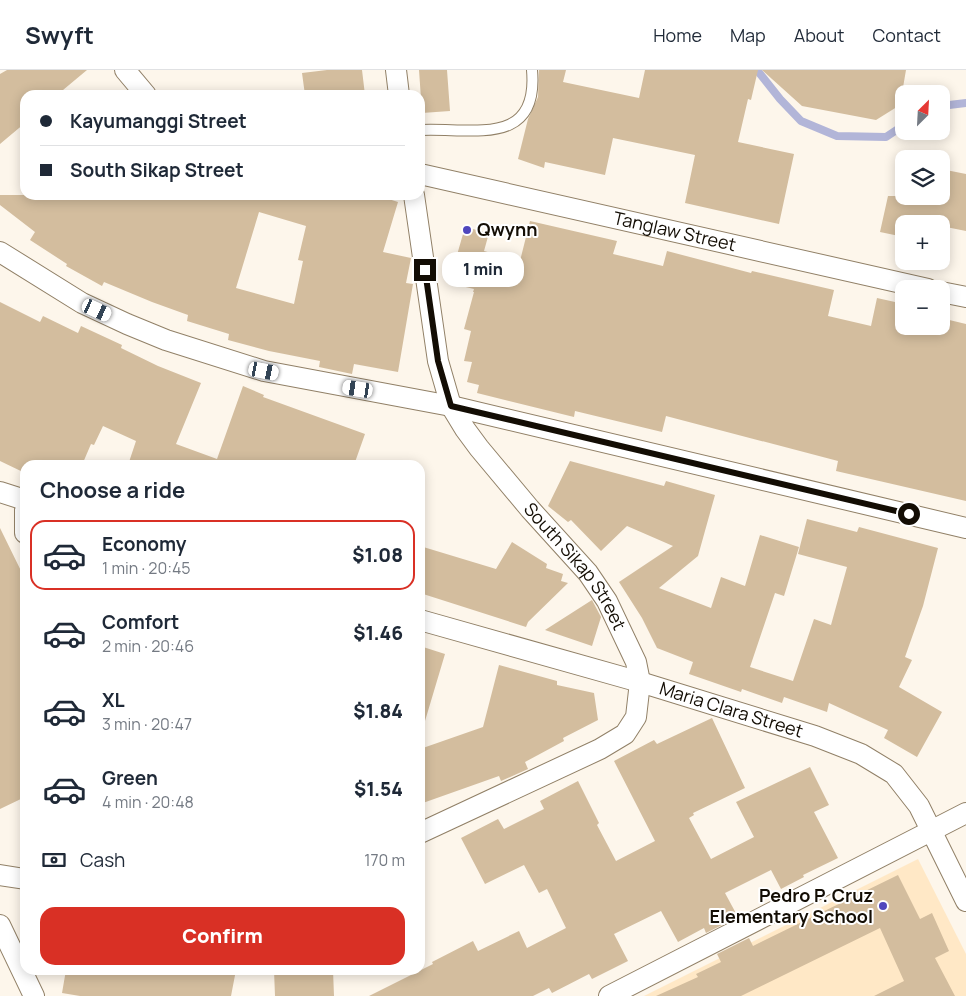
<!DOCTYPE html>
<meta charset="utf-8">
<style>
:root{--surface:#fff;--page:#f6f6f7;--text:#1f2937;--muted:#747a83;--line:#e0e1e3;--accent:#d93025}
body{margin:0;font-family:Manrope,sans-serif;background:var(--page);color:var(--text);height:100vh;display:flex;flex-direction:column;font-size:19px;white-space:nowrap}
*{box-sizing:border-box;margin:0}
p{font-size:16px;color:var(--muted)}
.icon{flex:none;width:28px;height:28px;fill:none;stroke:currentColor;stroke-width:2;stroke-linecap:round;stroke-linejoin:round}
.map{position:relative;flex:1;overflow:hidden}
.drawer{position:absolute;left:20px;top:390px;width:405px;height:515px;display:flex;flex-direction:column;background:var(--surface);border-radius:15px;box-shadow:0 2px 12px #0003}
.drawer>*{flex:none}
.guide{position:absolute;left:20px;top:20px;width:405px;height:110px;border-radius:15px;box-shadow:0 2px 12px #0003;display:grid;align-content:center;height:110px;padding:0 20px;background:var(--surface)}
.needle{width:32px;rotate:24deg}
.controls{position:absolute;left:895px;top:15px;display:grid;gap:10px}
.controls a{display:grid;place-items:center;width:55px;height:55px;border-radius:10px;background:var(--surface);box-shadow:0 2px 12px #0003;font-size:25px}
.end{position:absolute;width:22px;height:22px;margin:-11px;border:6px solid #130d04;background:#fff;box-shadow:0 0 0 2px #fff}
.from{border-radius:50%}
.bubble{position:absolute;height:35px;border-radius:15px;background:var(--surface);box-shadow:0 2px 12px #0003;font-size:16px;font-weight:800;line-height:35px;text-align:center}
.car{position:absolute;width:15px;height:30px;margin:-15px -8px;border-radius:6px;box-shadow:0 0 4px 1px #0007;background:linear-gradient(#fff 24%,#345 0 40%,#fff 0 76%,#345 0 86%,#fff 0)}
.guide b{display:flex;align-items:center;gap:18px;height:48px;font-size:19px}
.guide b+b{border-top:1px solid var(--line)}
.guide i{width:12px;height:12px;background:var(--text)}
ul{padding:0;list-style:none}
li{display:flex;align-items:center;gap:15px;height:70px;margin:0 10px 8px;padding:0 10px;border:2px solid transparent;border-radius:15px}
li div{flex:1}
li b{display:block;font-size:19px}
li em{font-style:normal;font-weight:800}
li.selected{border-color:var(--accent)}
li>.icon{width:45px;height:45px;stroke-width:1.5}
h2{padding:0 20px;font-size:22px;line-height:60px}
.pay{display:flex;align-items:center;gap:12px;height:55px;padding:0 20px;font-size:19px}
.pay p{margin-inline-start:auto}
.cta{display:flex;gap:10px;margin-top:auto;padding:10px 20px}
.cta a{flex:1;height:58px;border-radius:15px;background:var(--accent);color:#fff;font-size:20px;font-weight:800;line-height:58px;text-align:center}
header{display:flex;align-items:center;gap:30px;box-sizing:border-box;height:70px;padding:0 25px;background:var(--surface);border-bottom:1px solid var(--line)}
header strong{font-size:24px}
nav{display:flex;gap:28px;margin-inline-start:auto;font-size:18px}
.map>svg:first-child{display:block}
</style>
<header>
<strong>Swyft</strong>
<nav><a>Home</a><a>Map</a><a>About</a><a>Contact</a></nav>
</header>
<div class="map">
<svg width="966" height="926" viewBox="0 0 966 926">
<rect width="100%" height="100%" fill="#fdf6eb"/>
<!-- built -->
<path fill="#ffe8c6" d="M918,789L966,884V926H644Z"/>
<g fill="none" stroke-linecap="round" stroke-linejoin="round">
<!-- stream -->
<path stroke="#b2b5d8" stroke-width="8" d="M757,0L780,29L801,51L837,66L886,67L904,55
M941,36L966,33"/>
</g>
<!-- building -->
<path fill="#d3bd9e" fill-rule="evenodd" d="M7,0H87L57,25H25V53L0,74V4Z
M327,0H362L365,25H305L302,3Z
M419,0H447L450,41L422,43Z
M539,0H566L563,12L639,28L645,0H758L751,30L748,29L738,72L794,84L779,154L685,133L695,85L613,68L605,105L545,92L544,98L518,89L528,49L538,27Z
M762,0H906L900,35L876,50L802,36Z
M941,99L966,104V161L941,156V154H904V167L880,162L888,126H941Z
M0,125H376L398,132L383,182L411,188L406,213L413,214L398,302L354,294L352,304L319,297L320,291L269,281L228,270L229,264L187,251L188,245L152,232L104,212L102,216L66,196L67,194L30,170L35,162L0,135ZM259,142L306,156L298,190L303,191L294,234L236,218Z
M530,151L617,171L613,184L663,196L667,181L751,203L752,201L834,220L828,246L871,256L877,228L904,234V256H941V248L966,254V431L836,401L838,391L666,346L662,362L575,341L574,347L477,323L479,315L467,312L472,292L464,291L471,261L464,259L474,222H473L474,219L449,213L465,157L489,163L484,181L520,191Z
M0,232L40,252L43,246L78,263L81,256L122,275L121,278L158,296L201,313L176,374L217,389L243,316L264,325L263,327L365,364L354,395H128L136,371L103,356L94,375L91,374L82,395H25V403L0,391Z
M570,391L664,416L666,411L715,425L698,486L659,518L711,538L721,507L745,516L760,465L799,477L784,526L775,523L750,597L793,611L814,549L831,555L847,497L798,484L807,449L857,462L859,457L938,478L923,536L905,587L912,590L899,617L942,642L917,687L884,668L888,660L829,633L827,642L784,627L782,633L742,619L741,622L689,604L693,592L657,578L642,548L619,512L673,476L627,456L601,481L571,450L568,452L548,436Z
M0,458L25,509V727L0,739Z
M512,472L547,494L546,498L563,504L561,511L568,513L528,552L526,557L420,523V476L496,499Z
M592,530L601,547L592,576L545,560Z
M420,576L445,584L425,651L420,650Z
M499,595L557,611V615L594,623L598,650L563,668L564,671L525,692L528,699L501,711L499,706L420,734V679L483,657Z
M712,648L745,718L693,743L694,745L689,748L711,789L754,767L736,732L810,697L829,735L814,742L838,788L803,805L804,807L781,819L771,800L725,823L738,847L706,863L704,858L678,872L661,841L614,864L628,891L592,909L589,904L552,923L549,918L533,926H369L433,894L432,892L473,871L478,881L519,861L527,878L566,858L547,819L539,823L524,795L485,814L461,768L498,749L504,759L544,739L540,731L578,711L599,753L597,755L616,791L655,771L614,691L654,670L657,674Z
M898,805L920,849L932,843L949,881L935,888L955,926H874L904,911L880,858L741,926H656L698,907L696,904L721,892L717,884L749,868L753,876Z
M66,900H236L231,926H80L62,923Z
M274,900H333L334,926H275Z"/>
<g fill="none" stroke-linecap="round" stroke-linejoin="round">
<defs>
<path id="lane" d="M420,60C470,57 539,79 532,0"/>
<g id="street">
<path d="M125,0L146,25"/>
<path d="M396,0L399,25"/>
<path id="s1" d="M420,104L928,219"/>
<path id="s2" d="M414,125L438,291L451,336L465,359L479,378L530,439L588,503L607,531L636,592L640,612L636,647L625,664L600,679L420,763"/>
<path d="M0,182L82,233L127,254L166,270L264,301L451,336L966,458"/>
<path d="M941,222L966,227"/>
<path d="M0,422L25,430"/>
<path d="M25,440V463"/>
<path id="s3" d="M420,550L640,612L815,666L861,684L894,704L919,736L966,831"/>
<path d="M0,805L25,809"/>
<path d="M0,855L34,926"/>
<path d="M609,926L966,743"/>
</g>
</defs>
<!-- lane casing -->
<use href="#lane" stroke="#918067" stroke-width="12"/>
<!-- street casing -->
<use href="#street" stroke="#918067" stroke-width="22"/>
<!-- lane -->
<use href="#lane" stroke="#fff" stroke-width="10"/>
<!-- street -->
<use href="#street" stroke="#fff" stroke-width="20"/>
</g>
<g fill="none" stroke-linecap="round" stroke-linejoin="round">
<!-- route -->
<path stroke="#130d04" stroke-width="6" d="M425,200L438,291L451,336L909,444"/>
</g>
<!-- markers -->
<g fill="#4f46bd" stroke="#fff" stroke-width="2">
<circle cx="467" cy="160" r="5"/>
<circle cx="883" cy="836" r="5"/>
</g>
<g text-anchor="middle" stroke-width="4" stroke-linejoin="round" paint-order="stroke">
<!-- poi labels -->
<g font-size="18" font-weight="bold" fill="#130d04" stroke="#fff" text-anchor="start">
<text x="477" y="166">Qwynn</text>
<text x="873" y="832" text-anchor="end">Pedro P. Cruz<tspan x="873" dy="21">Elementary School</tspan></text>
</g>
<!-- street labels -->
<g font-size="18" fill="#130d04" stroke="#fff">
<text dy="6" stroke="none"><textPath href="#s1" startOffset="261">Tanglaw Street</textPath></text>
<text dy="6" stroke="none"><textPath href="#s2" startOffset="418">South Sikap Street</textPath></text>
<text dy="6" stroke="none"><textPath href="#s3" startOffset="324">Maria Clara Street</textPath></text>
</g>
</g>
</svg>
<div class="controls">
<a><svg class="needle" viewBox="-14 -14 28 28"><path d="M0-13l5 13h-10z" fill="#e53935"/><path d="M0 13l5-13h-10z" fill="#747a83"/></svg></a>
<a><svg class="icon" aria-label="layers" viewBox="0 0 24 24"><path d="M12 4l9 5-9 5-9-5zM3 14l9 5 9-5"/></svg></a>
<a>+</a>
<a>−</a>
</div>
<i class="end from" style="left:909px;top:444px"></i>
<i class="end" style="left:425px;top:200px"></i>
<div class="bubble" style="left:442px;top:182px;width:82px">1 min</div>
<i class="car" style="left:97px;top:240px;rotate:115deg"></i>
<i class="car" style="left:264px;top:301px;rotate:101deg"></i>
<i class="car" style="left:358px;top:319px;rotate:279deg"></i>
<div class="guide">
<b><i class="from"></i>Kayumanggi Street</b>
<b><i></i>South Sikap Street</b>
</div>
<section class="drawer">
<h2>Choose a ride</h2>
<ul>
<li class="selected"><svg class="icon" aria-label="car" viewBox="0 0 24 24"><path d="M5 17H2v-5l4-1 3-4h7l3 4 3 1v5h-3M9 17h6M6 11h13"/><circle cx="7" cy="17" r="2"/><circle cx="17" cy="17" r="2"/></svg><div><b>Economy</b><p>1 min · 20:45</p></div><em>$1.08</em></li>
<li><svg class="icon" aria-label="car" viewBox="0 0 24 24"><path d="M5 17H2v-5l4-1 3-4h7l3 4 3 1v5h-3M9 17h6M6 11h13"/><circle cx="7" cy="17" r="2"/><circle cx="17" cy="17" r="2"/></svg><div><b>Comfort</b><p>2 min · 20:46</p></div><em>$1.46</em></li>
<li><svg class="icon" aria-label="car" viewBox="0 0 24 24"><path d="M5 17H2v-5l4-1 3-4h7l3 4 3 1v5h-3M9 17h6M6 11h13"/><circle cx="7" cy="17" r="2"/><circle cx="17" cy="17" r="2"/></svg><div><b>XL</b><p>3 min · 20:47</p></div><em>$1.84</em></li>
<li><svg class="icon" aria-label="car" viewBox="0 0 24 24"><path d="M5 17H2v-5l4-1 3-4h7l3 4 3 1v5h-3M9 17h6M6 11h13"/><circle cx="7" cy="17" r="2"/><circle cx="17" cy="17" r="2"/></svg><div><b>Green</b><p>4 min · 20:48</p></div><em>$1.54</em></li>
</ul>
<div class="pay"><svg class="icon" aria-label="cash" viewBox="0 0 24 24"><path d="M3 7h18v10H3z"/><circle cx="12" cy="12" r="2"/></svg>Cash<p>170 m</p></div>
<div class="cta"><a>Confirm</a></div>
</section>
</div>
